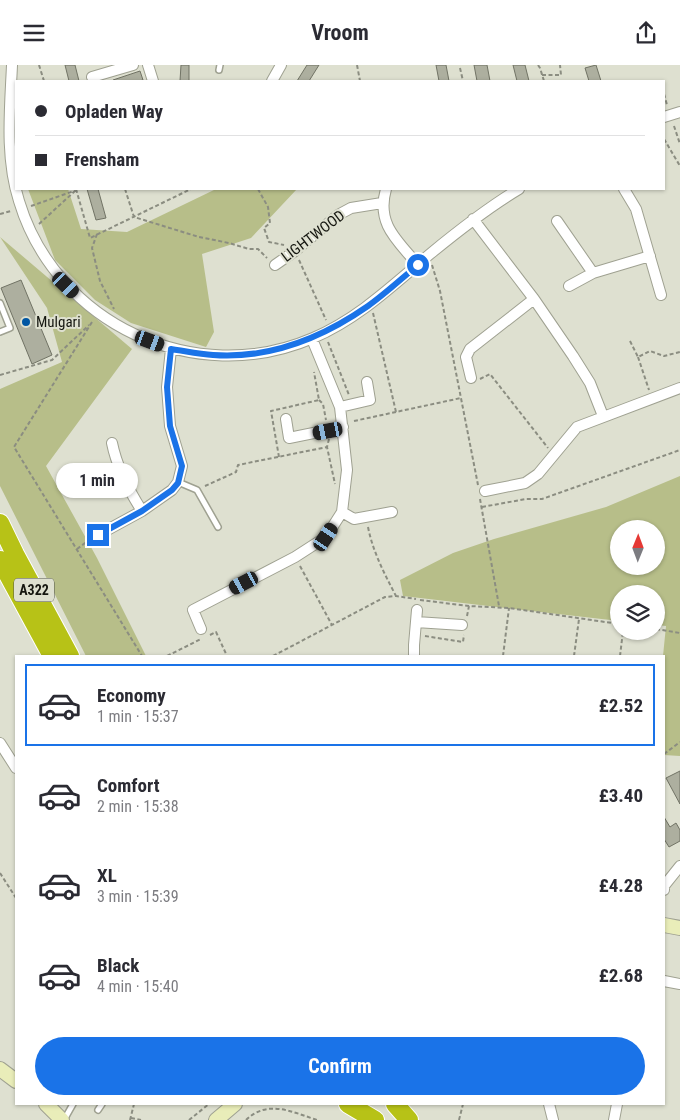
<!DOCTYPE html>
<meta charset="utf-8">
<style>
:root{--surface:#fff;--page:#f2f2f3;--text:#2b2b33;--muted:#7c7c81;--line:#e1e1e2;--accent:#1a73e8}
body{margin:0;font-family:"Roboto Condensed",sans-serif;background:var(--page);color:var(--text);height:100vh;display:flex;flex-direction:column;font-size:19px;white-space:nowrap}
*{box-sizing:border-box;margin:0}
p{font-size:16px;color:var(--muted)}
.icon{flex:none;width:28px;height:28px;fill:none;stroke:currentColor;stroke-width:2;stroke-linecap:round;stroke-linejoin:round}
.map{position:relative;flex:1;overflow:hidden}
.panel{position:absolute;left:15px;top:590px;width:650px;height:450px;display:flex;flex-direction:column;background:var(--surface);border-radius:0px;box-shadow:0 1px 4px #0004}
.panel>*{flex:none}
.banner{position:absolute;left:15px;top:15px;width:650px;height:110px;border-radius:0px;box-shadow:0 1px 4px #0004;display:grid;align-content:center;height:110px;padding:0 20px;background:var(--surface)}
.needle{width:32px;rotate:1deg}
.buttons{position:absolute;left:610px;top:455px;display:grid;gap:10px}
.buttons a{display:grid;place-items:center;width:55px;height:55px;border-radius:50%;background:var(--surface);box-shadow:0 1px 4px #0004;font-size:25px}
.end{position:absolute;width:22px;height:22px;margin:-11px;border:6px solid #1a73e8;background:#fff;box-shadow:0 0 0 2px #fff}
.from{border-radius:50%}
.bubble{position:absolute;height:35px;border-radius:18px;background:var(--surface);box-shadow:0 1px 4px #0004;font-size:16px;font-weight:700;line-height:35px;text-align:center}
.car{position:absolute;width:15px;height:30px;margin:-15px -8px;border-radius:6px;box-shadow:0 0 4px 1px #0007;background:linear-gradient(#222 24%,#8ab4d8 0 40%,#222 0 76%,#8ab4d8 0 86%,#222 0)}
.banner b{display:flex;align-items:center;gap:18px;height:48px;font-size:19px}
.banner b+b{border-top:1px solid var(--line)}
.banner i{width:12px;height:12px;background:var(--text)}
ul{padding:9px 0 0;list-style:none}
li{display:flex;align-items:center;gap:15px;height:82px;margin:0 10px 8px;padding:0 10px;border:2px solid transparent;border-radius:0px}
li div{flex:1}
li b{display:block;font-size:19px}
li em{font-style:normal;font-weight:700}
li.current{border-color:var(--accent)}
li>.icon{width:45px;height:45px;stroke-width:1.5}
.button{display:flex;gap:10px;margin-top:auto;padding:10px 20px}
.button a{flex:1;height:58px;border-radius:30px;background:var(--accent);color:#fff;font-size:20px;font-weight:700;line-height:58px;text-align:center}
header{display:flex;justify-content:space-between;align-items:center;height:65px;padding:0 20px;background:var(--surface);font-size:22px;font-weight:700}
.map>svg:first-child{display:block}
</style>
<header><svg class="icon" aria-label="menu" viewBox="0 0 24 24"><path d="M4 6h16M4 12h16M4 18h16"/></svg>Vroom<svg class="icon" aria-label="share" viewBox="0 0 24 24"><path d="M12 15V3M7 8l5-5 5 5M5 13v7h14v-7"/></svg></header>
<div class="map">
<svg width="680" height="1055" viewBox="0 0 680 1055">
<rect width="100%" height="100%" fill="#dee0d0"/>
<!-- green -->
<path fill="#b7be89" fill-rule="evenodd" d="M28,124H68L81,164L127,167L216,124H297L251,173L202,189L214,267L206,282L131,258L95,235L55,195Z
M0,172L132,284L46,401L97,493L146,591H86L0,421V324L62,297L47,243Z
M680,411V691L664,690L663,591L666,561L656,560V529H619V556L403,531L400,515L453,488L494,474L606,442ZM619,464H656V501H619Z"/>
<!-- building -->
<path fill="#adaf9f" stroke="#717365" d="M65,0H75L79,16H69Z
M181,0H189V16H180Z
M307,0H319L309,16H297Z
M436,0H446L449,16H439Z
M474,0H487L490,16H477Z
M513,0H525L529,16H517Z
M596,0L601,16H589L585,3Z
M140,6L143,15L139,16H113V15Z
M87,124H98L106,153L96,155Z
M21,215L52,290L32,299L1,223Z
M680,706V739L666,713Z
M664,752L670,762L676,758L680,765V776L669,782L664,774Z"/>
<g fill="none" stroke-linecap="round" stroke-linejoin="round">
<defs>
<path id="lane" d="M219,5L220,0
M0,238L10,263L0,267
M178,417L197,425L218,462
M98,1045L102,1039
M64,1055L73,1039"/>
<path id="street" d="M12,0C10,45 5,92 19,136C56,259 195,324 313,273C358,254 393,220 430,189C458,166 487,143 519,124
M148,0L153,16
M92,12L133,0
M272,16L281,0
M664,52L680,47
M386,124C376,159 397,175 418,200
M624,124L636,144L661,230
M473,154L534,234L573,291L590,318L603,351
M557,156L593,208
M275,200L295,186L338,150L351,143L382,138
M569,221L593,208L650,191
M471,313L466,292L470,284L534,234
M340,342L370,335L367,317
M286,354L289,373L343,362
M112,378C117,403 128,424 142,446
M485,426L525,418L538,409L577,362L680,323
M342,447L354,454L392,447
M98,470L142,446L172,425L178,417L182,401L170,361L167,322L171,284
M416,557L462,560
M201,564L193,545L295,492L326,472L342,447L347,405L340,342L312,274
M414,591V580L417,545
M0,678L16,703
M664,825V821L680,801
M664,916L680,919
M549,1039L553,1055
M614,1055L617,1039"/>
<path id="secondary" d="M664,860L680,863
M0,1004L16,1016
M46,1039L62,1055
M216,1055L235,1039"/>
<path id="highway" d="M0,458L15,489L70,591
M0,495L52,591
M348,1039L375,1055
M395,1039L409,1055"/>
</defs>
<!-- lane casing -->
<use href="#lane" stroke="#9fa191" stroke-width="8"/>
<!-- street casing -->
<use href="#street" stroke="#9fa191" stroke-width="12"/>
<!-- secondary casing -->
<use href="#secondary" stroke="#9fa191" stroke-width="16"/>
<!-- highway casing -->
<use href="#highway" stroke="#fff" stroke-width="20"/>
<!-- path -->
<path stroke="#8b8d81" stroke-width="2" stroke-dasharray="4 2.5" stroke-linecap="butt" d="M39,0L44,16
M357,0L360,16
M538,0L540,3L544,16
M460,3L463,16
M542,10H561L560,0
M664,29L667,40
M674,61L680,79
M664,74L680,101
M76,124L90,173L191,124
M125,124L134,152L199,172L229,178L249,184H258L267,193
M258,124L268,142L270,158L264,163L269,177L284,180
M31,141L74,126
M0,149L11,146
M39,159L76,125
M97,169L92,183L100,216L114,244
M299,195L326,255
M432,200L440,226L478,420
M373,248L396,347
M92,257L14,382L142,591
M630,276L638,292L650,286L664,291L680,287
M328,277L349,330
M638,292L649,325
M0,310L52,295L89,260
M480,314L490,309L548,383
M319,335L323,339L326,355
M354,356L461,333
M329,374L327,382L335,419
M279,392L271,346L319,335L314,307
M205,421L236,407L238,400L327,382
M480,434L499,541
M482,442L526,434H542L680,385
M368,462C373,487 384,508 396,531
M77,484L89,475
M300,501L332,560
M420,535L469,541L509,543L619,559
M467,551L469,541
M656,564L680,568
M210,570L216,567L227,591
M425,571L463,577L464,570
M167,591L201,574
M273,591L385,532L396,531L416,534
M503,591L509,543
M574,591L579,554
M620,591L623,566
M664,689L680,677
M0,808L16,833
M131,1053L141,1055
M130,1055L134,1039
M189,1055L209,1039
M246,1055C268,1034 292,1047 317,1055
M459,1055L463,1039"/>
<!-- lane -->
<use href="#lane" stroke="#fff" stroke-width="5"/>
<!-- street -->
<use href="#street" stroke="#fff" stroke-width="10"/>
<!-- secondary -->
<use href="#secondary" stroke="#e9edb9" stroke-width="14"/>
<!-- highway -->
<use href="#highway" stroke="#b7c217" stroke-width="18"/>
</g>
<g fill="none" stroke-linecap="round" stroke-linejoin="round">
<!-- route -->
<path stroke="#1a73e8" stroke-width="6" d="M98,470L142,446L172,425L178,418L182,401L170,361L167,322L171,284C185,286 199,289 213,290C269,294 322,273 368,241C385,229 401,214 418,200"/>
</g>
<!-- markers -->
<circle fill="#0056a3" stroke="#dee0d0" stroke-width="2" cx="26" cy="257" r="5"/>
<g text-anchor="middle" stroke-width="4" stroke-linejoin="round" paint-order="stroke">
<!-- shield labels -->
<rect fill="#dee0d0" stroke="#51534a" stroke-width="1" x="14" y="513.5" width="40" height="23" rx="4"/>
<g font-size="14" font-weight="bold" fill="#151610">
<text x="34" y="530">A322</text>
</g>
<!-- street labels -->
<g font-size="15" fill="#151610" stroke="#dee0d0">
<text transform="translate(313 171) rotate(-37)" y="5">LIGHTWOOD</text>
</g>
<!-- poi labels -->
<g font-size="15" fill="#151610" stroke="#dee0d0" text-anchor="start">
<text x="36" y="262">Mulgari</text>
</g>
</g>
</svg>
<div class="buttons">
<a><svg class="needle" viewBox="-14 -14 28 28"><path d="M0-13l5 13h-10z" fill="#e53935"/><path d="M0 13l5-13h-10z" fill="#7c7c81"/></svg></a>
<a><svg class="icon" aria-label="layers" viewBox="0 0 24 24"><path d="M12 4l9 5-9 5-9-5zM3 14l9 5 9-5"/></svg></a>
</div>
<i class="end from" style="left:418px;top:200px"></i>
<i class="end" style="left:98px;top:470px"></i>
<div class="bubble" style="left:56px;top:398px;width:82px">1 min</div>
<i class="car" style="left:66px;top:220px;rotate:134deg"></i>
<i class="car" style="left:150px;top:276px;rotate:110deg"></i>
<i class="car" style="left:328px;top:366px;rotate:259deg"></i>
<i class="car" style="left:326px;top:472px;rotate:34deg"></i>
<i class="car" style="left:244px;top:518px;rotate:242deg"></i>
<div class="banner">
<b><i class="from"></i>Opladen Way</b>
<b><i></i>Frensham</b>
</div>
<section class="panel">
<ul>
<li class="current"><svg class="icon" aria-label="car" viewBox="0 0 24 24"><path d="M5 17H2v-5l4-1 3-4h7l3 4 3 1v5h-3M9 17h6M6 11h13"/><circle cx="7" cy="17" r="2"/><circle cx="17" cy="17" r="2"/></svg><div><b>Economy</b><p>1 min · 15:37</p></div><em>£2.52</em></li>
<li><svg class="icon" aria-label="car" viewBox="0 0 24 24"><path d="M5 17H2v-5l4-1 3-4h7l3 4 3 1v5h-3M9 17h6M6 11h13"/><circle cx="7" cy="17" r="2"/><circle cx="17" cy="17" r="2"/></svg><div><b>Comfort</b><p>2 min · 15:38</p></div><em>£3.40</em></li>
<li><svg class="icon" aria-label="car" viewBox="0 0 24 24"><path d="M5 17H2v-5l4-1 3-4h7l3 4 3 1v5h-3M9 17h6M6 11h13"/><circle cx="7" cy="17" r="2"/><circle cx="17" cy="17" r="2"/></svg><div><b>XL</b><p>3 min · 15:39</p></div><em>£4.28</em></li>
<li><svg class="icon" aria-label="car" viewBox="0 0 24 24"><path d="M5 17H2v-5l4-1 3-4h7l3 4 3 1v5h-3M9 17h6M6 11h13"/><circle cx="7" cy="17" r="2"/><circle cx="17" cy="17" r="2"/></svg><div><b>Black</b><p>4 min · 15:40</p></div><em>£2.68</em></li>
</ul>
<div class="button"><a>Confirm</a></div>
</section>
</div>
